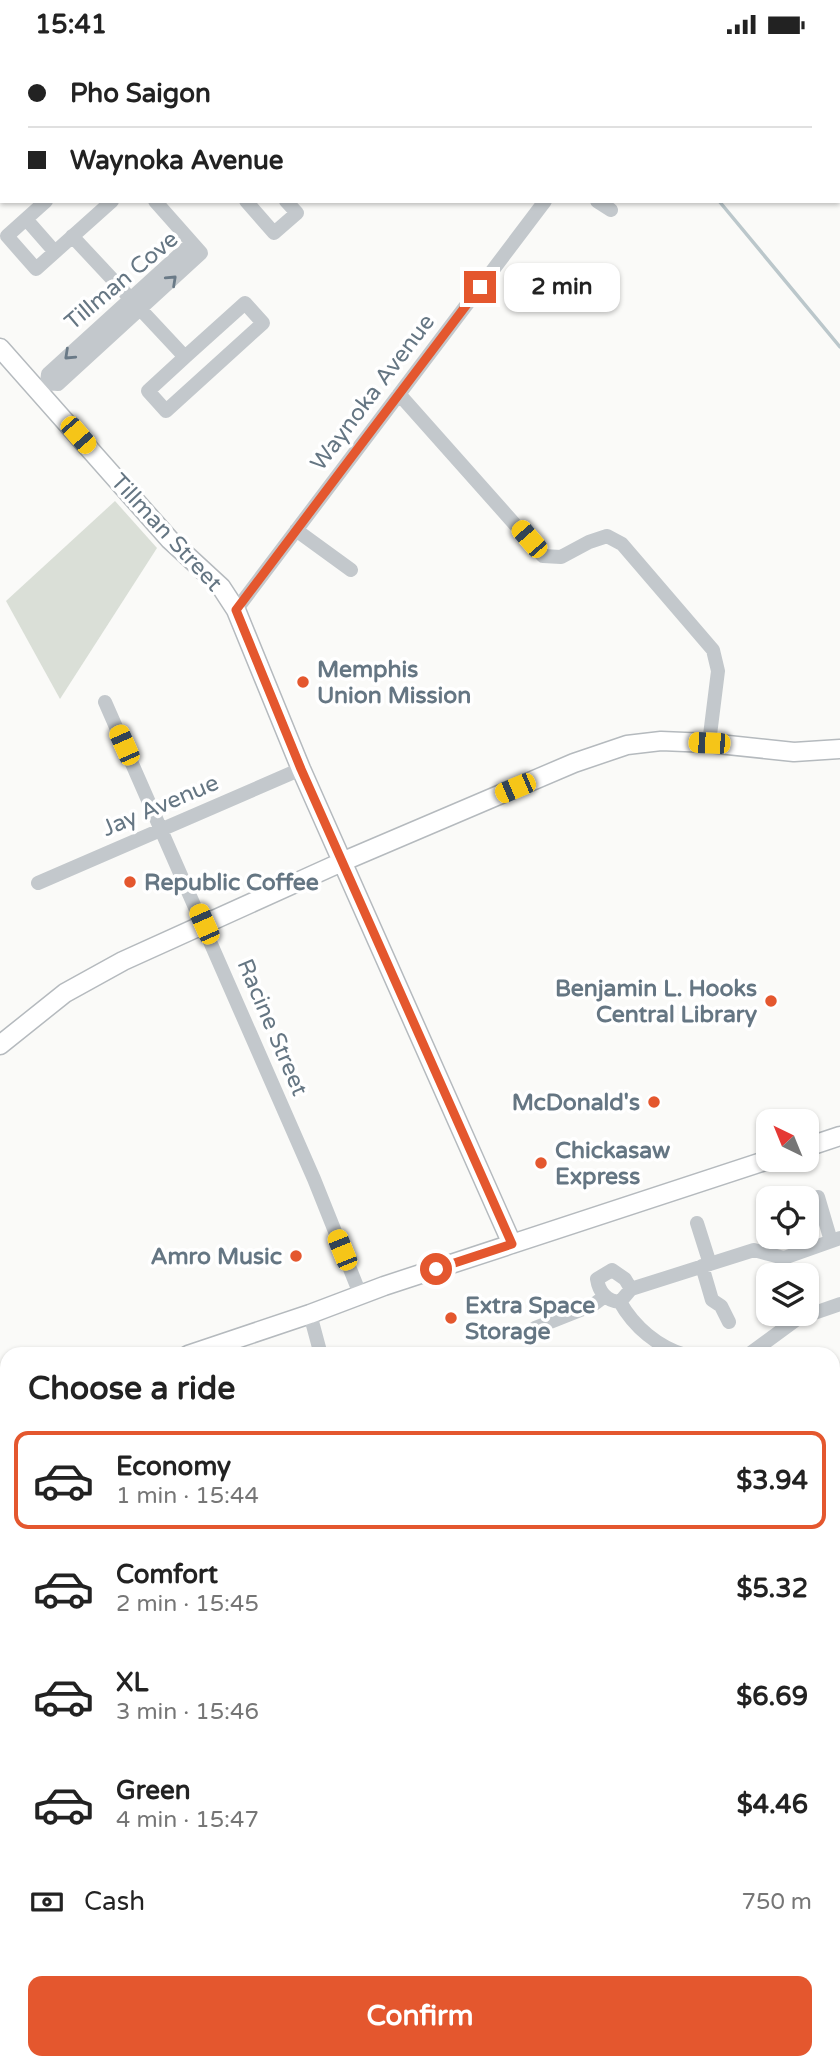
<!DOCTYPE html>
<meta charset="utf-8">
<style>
:root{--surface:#fff;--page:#f2f2f2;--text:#222;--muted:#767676;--line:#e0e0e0;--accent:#e4572e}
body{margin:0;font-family:"Varela Round",sans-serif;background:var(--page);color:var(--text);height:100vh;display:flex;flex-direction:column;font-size:26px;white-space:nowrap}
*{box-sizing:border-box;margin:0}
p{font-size:23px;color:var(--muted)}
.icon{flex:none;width:38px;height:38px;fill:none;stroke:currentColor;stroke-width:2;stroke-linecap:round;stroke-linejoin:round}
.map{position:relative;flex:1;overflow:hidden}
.drawer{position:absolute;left:0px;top:1298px;width:840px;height:723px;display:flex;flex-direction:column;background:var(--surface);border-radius:21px 21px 0 0;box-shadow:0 2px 5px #0004}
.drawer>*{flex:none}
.top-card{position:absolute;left:0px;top:0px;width:840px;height:154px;box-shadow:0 2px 5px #0004;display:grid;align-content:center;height:154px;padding:0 28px;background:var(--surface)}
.needle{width:46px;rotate:317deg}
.controls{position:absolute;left:756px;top:1060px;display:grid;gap:14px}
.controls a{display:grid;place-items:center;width:63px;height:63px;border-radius:14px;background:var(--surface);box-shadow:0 2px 5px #0004;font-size:35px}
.end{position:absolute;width:32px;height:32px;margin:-16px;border:9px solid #e4572e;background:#fff;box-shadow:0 0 0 4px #fff}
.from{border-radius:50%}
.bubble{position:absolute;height:49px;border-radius:14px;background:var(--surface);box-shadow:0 2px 5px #0004;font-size:23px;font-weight:800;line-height:49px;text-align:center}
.car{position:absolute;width:21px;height:42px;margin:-21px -10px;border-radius:9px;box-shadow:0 0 5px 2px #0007;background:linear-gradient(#f5c518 24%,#345 0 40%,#f5c518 0 76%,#345 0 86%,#f5c518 0)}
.top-card b{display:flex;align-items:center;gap:24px;height:66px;font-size:26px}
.top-card b+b{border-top:2px solid var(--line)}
.top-card i{width:18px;height:18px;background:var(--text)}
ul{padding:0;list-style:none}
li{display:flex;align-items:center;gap:21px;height:98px;margin:0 14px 10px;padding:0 14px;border:4px solid transparent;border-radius:14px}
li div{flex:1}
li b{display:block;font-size:26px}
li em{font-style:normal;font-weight:800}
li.selected{border-color:var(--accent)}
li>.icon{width:63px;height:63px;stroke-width:1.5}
h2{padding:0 28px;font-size:32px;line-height:84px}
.pay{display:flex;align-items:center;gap:18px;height:77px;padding:0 28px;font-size:26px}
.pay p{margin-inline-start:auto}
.button{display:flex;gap:14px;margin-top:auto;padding:14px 28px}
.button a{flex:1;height:80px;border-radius:14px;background:var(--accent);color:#fff;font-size:28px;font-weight:800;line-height:80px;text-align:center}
.status{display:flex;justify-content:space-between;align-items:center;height:49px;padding:0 35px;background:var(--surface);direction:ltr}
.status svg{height:19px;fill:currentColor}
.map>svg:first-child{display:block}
</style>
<div class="status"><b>15:41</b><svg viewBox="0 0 49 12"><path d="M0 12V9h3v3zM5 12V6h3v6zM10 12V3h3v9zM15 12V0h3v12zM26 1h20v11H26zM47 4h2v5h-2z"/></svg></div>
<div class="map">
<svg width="840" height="2021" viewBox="0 0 840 2021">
<rect width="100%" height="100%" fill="#fafaf8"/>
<!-- green -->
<path fill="#dadfd7" d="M115,452L157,499L60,650L6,552Z"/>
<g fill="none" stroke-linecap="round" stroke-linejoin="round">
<!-- stream -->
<path stroke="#bbc7cb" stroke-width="3.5" d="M581,0L583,2
M719,152L840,298"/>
<defs>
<path id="major" d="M0,299L170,491L221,538L236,561L301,720L512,1195
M0,996L65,944L123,912L344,812L574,714L627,696L661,692L709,694L794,703L840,700
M807,1098L840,1087
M188,1306L310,1265L384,1237L768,1111
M0,1339H7
M0,1370L7,1367
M0,1405L7,1400"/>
</defs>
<!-- major casing -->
<use href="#major" stroke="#b5babe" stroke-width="21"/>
<!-- minor -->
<path stroke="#c3c8cc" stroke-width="14" d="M162,0L164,2
M269,0L271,2
M89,2L91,0
M427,2L428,0
M838,41H840
M0,81L2,79
M838,141L840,143
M46,152L7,187L36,220L112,152
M246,152L274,184L297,164L286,152
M597,152L611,161
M26,170L55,203
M72,187L185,308L148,342L166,362L263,274L245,254L185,308
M47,334L58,335L201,204L155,152
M41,340L47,334L48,325L192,194
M399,345L543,507L561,508L589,493L607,487L622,495L713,601L718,622L709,694
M296,481L351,521
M236,561L545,152
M105,653L314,1130L360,1245
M38,834L301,720
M818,1148L831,1192
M697,1174L710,1215
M702,1217L712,1251L721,1257L729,1273
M631,1240L625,1230L612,1221L597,1230C599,1243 606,1252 620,1253L631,1240L754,1201L784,1209L840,1189
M620,1253C634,1278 658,1298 685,1306
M310,1265L321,1306
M535,1279L593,1256L605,1247
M748,1306L797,1270L840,1255
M833,1495L840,1488
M0,1589L7,1587
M0,1737L7,1735
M833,1760L840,1756
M0,1914L7,1909
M833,1926L840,1924
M0,1962L7,1972
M39,2014L44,2021
M280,2014L282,2021
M554,2014L561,2021
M692,2014L699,2021
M92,2021L101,2014"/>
<!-- major -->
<use href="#major" stroke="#fff" stroke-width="18"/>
</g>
<!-- one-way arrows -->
<defs><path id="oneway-chevron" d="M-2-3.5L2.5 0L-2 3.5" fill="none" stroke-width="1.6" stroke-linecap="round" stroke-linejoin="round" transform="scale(1.75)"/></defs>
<g stroke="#6a7a87">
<use href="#oneway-chevron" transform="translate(172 231) rotate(-43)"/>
<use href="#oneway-chevron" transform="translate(69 306) rotate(137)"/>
</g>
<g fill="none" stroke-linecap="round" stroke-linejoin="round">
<!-- route -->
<path stroke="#e4572e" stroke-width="9" d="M436,1220L512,1195L301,720L236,561L480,238"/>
</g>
<!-- markers -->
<g fill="#e4572e" stroke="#fff" stroke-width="2.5">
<circle cx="303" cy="633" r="7"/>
<circle cx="130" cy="833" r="7"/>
<circle cx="771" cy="952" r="7"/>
<circle cx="654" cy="1053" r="7"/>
<circle cx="541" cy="1114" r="7"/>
<circle cx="296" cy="1207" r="7"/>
<circle cx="451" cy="1269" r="7"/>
</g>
<g text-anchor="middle" stroke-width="7" stroke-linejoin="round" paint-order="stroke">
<!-- street labels -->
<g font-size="23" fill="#657683" stroke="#fff">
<text transform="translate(121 231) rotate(-40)" y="8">Tillman Cove</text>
<text transform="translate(372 343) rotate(-53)" y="8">Waynoka Avenue</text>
<text transform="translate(167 483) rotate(47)" y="8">Tillman Street</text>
<text transform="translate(160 756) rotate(-23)" y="8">Jay Avenue</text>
<text transform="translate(273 978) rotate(67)" y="8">Racine Street</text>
</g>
<!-- poi labels -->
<g font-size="23" font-weight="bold" fill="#657683" stroke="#fff" text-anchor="start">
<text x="317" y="628">Memphis<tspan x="317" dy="26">Union Mission</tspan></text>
<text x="144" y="841">Republic Coffee</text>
<text x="757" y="947" text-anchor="end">Benjamin L. Hooks<tspan x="757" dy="26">Central Library</tspan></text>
<text x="640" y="1061" text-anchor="end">McDonald's</text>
<text x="555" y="1109">Chickasaw<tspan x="555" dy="26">Express</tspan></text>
<text x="282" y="1215" text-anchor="end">Amro Music</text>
<text x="465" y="1264">Extra Space<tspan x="465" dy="26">Storage</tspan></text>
</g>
</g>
</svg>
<div class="controls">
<a><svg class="needle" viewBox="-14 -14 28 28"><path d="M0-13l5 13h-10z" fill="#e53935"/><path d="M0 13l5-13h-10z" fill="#767676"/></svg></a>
<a><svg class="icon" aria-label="locate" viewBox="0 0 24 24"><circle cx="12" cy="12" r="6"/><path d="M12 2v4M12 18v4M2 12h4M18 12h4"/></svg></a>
<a><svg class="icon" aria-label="layers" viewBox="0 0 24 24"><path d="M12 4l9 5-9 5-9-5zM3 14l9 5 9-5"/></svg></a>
</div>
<i class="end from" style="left:436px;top:1220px"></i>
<i class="end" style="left:480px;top:238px"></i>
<div class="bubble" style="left:504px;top:214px;width:116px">2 min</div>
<i class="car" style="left:78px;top:386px;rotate:139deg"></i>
<i class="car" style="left:529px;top:490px;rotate:319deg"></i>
<i class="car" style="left:709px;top:694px;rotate:272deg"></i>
<i class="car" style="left:124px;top:696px;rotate:336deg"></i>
<i class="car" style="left:515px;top:739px;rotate:247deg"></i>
<i class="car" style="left:204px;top:875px;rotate:336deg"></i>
<i class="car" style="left:342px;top:1201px;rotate:338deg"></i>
<div class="top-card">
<b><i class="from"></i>Pho Saigon</b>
<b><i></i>Waynoka Avenue</b>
</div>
<section class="drawer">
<h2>Choose a ride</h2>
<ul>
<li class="selected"><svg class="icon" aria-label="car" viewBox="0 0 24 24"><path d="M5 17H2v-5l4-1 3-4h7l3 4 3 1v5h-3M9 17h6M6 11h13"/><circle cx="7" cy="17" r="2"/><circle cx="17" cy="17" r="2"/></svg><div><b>Economy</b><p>1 min · 15:44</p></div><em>$3.94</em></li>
<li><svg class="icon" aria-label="car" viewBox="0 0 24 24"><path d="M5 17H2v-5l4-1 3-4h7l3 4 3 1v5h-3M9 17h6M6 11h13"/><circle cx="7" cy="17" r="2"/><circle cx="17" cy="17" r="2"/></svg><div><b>Comfort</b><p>2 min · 15:45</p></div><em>$5.32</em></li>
<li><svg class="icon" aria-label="car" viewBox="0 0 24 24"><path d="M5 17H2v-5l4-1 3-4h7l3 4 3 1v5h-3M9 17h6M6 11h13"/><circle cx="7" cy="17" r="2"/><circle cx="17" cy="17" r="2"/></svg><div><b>XL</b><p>3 min · 15:46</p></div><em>$6.69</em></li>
<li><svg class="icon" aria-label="car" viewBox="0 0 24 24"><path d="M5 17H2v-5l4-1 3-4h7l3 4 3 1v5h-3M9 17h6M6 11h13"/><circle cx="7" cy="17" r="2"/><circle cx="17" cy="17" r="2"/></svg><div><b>Green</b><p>4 min · 15:47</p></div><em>$4.46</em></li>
</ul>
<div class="pay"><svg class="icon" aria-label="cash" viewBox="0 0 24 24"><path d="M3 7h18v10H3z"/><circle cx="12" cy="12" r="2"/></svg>Cash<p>750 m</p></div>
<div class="button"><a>Confirm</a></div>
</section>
</div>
